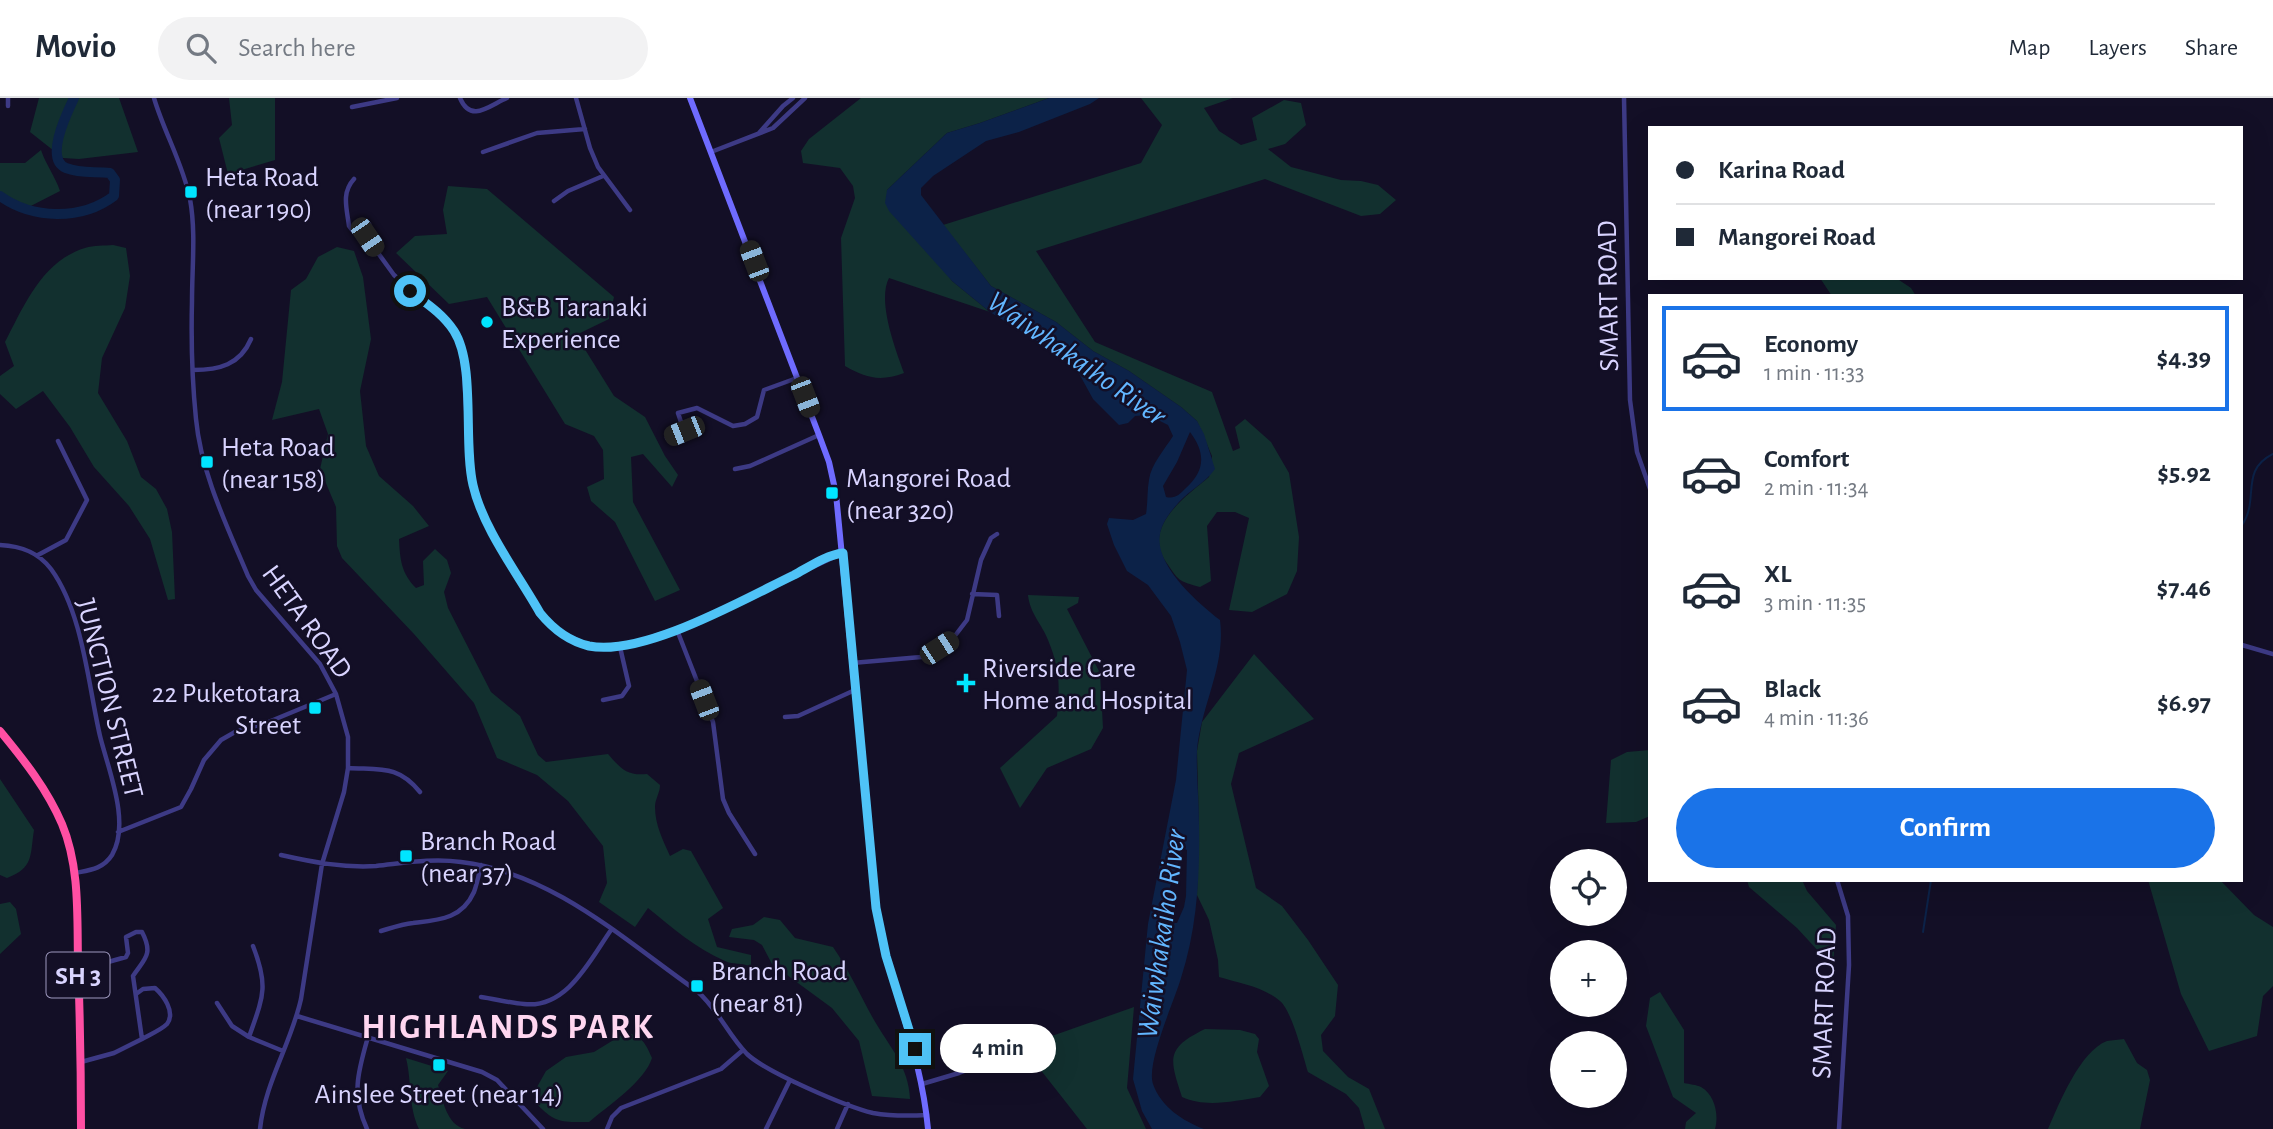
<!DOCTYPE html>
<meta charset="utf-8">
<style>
:root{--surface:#fff;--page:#f2f2f3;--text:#1f2937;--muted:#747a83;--line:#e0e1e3;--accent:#1a73e8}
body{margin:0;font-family:"Alegreya Sans",sans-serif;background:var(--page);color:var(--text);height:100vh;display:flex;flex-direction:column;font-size:26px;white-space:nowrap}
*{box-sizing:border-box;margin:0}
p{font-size:23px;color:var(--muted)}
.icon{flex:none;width:38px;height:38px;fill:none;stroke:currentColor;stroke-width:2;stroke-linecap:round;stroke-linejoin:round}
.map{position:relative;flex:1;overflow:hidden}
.details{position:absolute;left:1648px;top:196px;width:595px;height:588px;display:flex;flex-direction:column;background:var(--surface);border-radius:0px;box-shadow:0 7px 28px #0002}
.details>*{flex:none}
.banner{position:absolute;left:1648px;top:28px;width:595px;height:154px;border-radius:0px;box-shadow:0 7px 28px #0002;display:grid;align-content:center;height:154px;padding:0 28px;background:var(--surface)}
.buttons{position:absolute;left:1550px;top:751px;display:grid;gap:14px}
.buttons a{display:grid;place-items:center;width:77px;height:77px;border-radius:50%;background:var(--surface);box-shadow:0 7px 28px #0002;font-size:35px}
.end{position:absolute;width:32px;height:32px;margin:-16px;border:9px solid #4fc3f7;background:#111;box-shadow:0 0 0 4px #111}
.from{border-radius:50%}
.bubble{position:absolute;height:49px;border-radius:24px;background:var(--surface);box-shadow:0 7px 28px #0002;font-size:23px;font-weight:700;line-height:49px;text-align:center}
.car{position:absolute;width:21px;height:42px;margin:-21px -10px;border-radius:9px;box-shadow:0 0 5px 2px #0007;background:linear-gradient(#222 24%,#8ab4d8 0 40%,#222 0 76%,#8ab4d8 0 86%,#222 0)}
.banner b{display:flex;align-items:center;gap:24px;height:66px;font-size:26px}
.banner b+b{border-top:2px solid var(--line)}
.banner i{width:18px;height:18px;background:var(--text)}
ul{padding:12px 0 0;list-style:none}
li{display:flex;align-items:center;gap:21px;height:105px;margin:0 14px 10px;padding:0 14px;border:4px solid transparent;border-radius:0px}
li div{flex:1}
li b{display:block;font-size:26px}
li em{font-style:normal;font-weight:700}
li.selected{border-color:var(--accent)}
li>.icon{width:63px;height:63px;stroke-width:1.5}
.cta{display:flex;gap:14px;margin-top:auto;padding:14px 28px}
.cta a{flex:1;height:80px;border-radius:42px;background:var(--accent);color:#fff;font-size:28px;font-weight:700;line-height:80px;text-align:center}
header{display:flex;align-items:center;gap:42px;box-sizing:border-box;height:98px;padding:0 35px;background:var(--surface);border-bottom:2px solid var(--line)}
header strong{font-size:33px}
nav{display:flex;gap:38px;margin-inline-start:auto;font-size:24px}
.search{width:490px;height:63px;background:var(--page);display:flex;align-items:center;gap:18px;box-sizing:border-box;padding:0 24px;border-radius:38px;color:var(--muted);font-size:26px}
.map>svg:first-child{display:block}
</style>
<header>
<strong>Movio</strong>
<div class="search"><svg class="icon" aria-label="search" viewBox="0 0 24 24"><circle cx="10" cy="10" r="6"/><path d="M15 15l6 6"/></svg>Search here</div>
<nav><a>Map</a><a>Layers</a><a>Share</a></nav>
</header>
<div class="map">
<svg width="2273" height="1031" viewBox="0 0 2273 1031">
<rect width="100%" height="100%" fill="#130f26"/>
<!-- green -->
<path fill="#12302f" d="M39,0H119L138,54L79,61L63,60L30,34Z
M229,0H275V62L228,76L219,40L232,27Z
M861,0H1049L980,25L947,35L887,92L952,183L990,214L889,180C877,203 895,250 904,275C880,284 866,280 845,268L841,140L855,100L853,88L840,70L803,65L801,53L809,41Z
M1141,0H1233L1204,10L1219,33L1241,47L1257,42L1252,20L1284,2L1301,5L1306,27L1285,46L1268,51L1291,69L1341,82L1361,83L1378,87L1396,102L1380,116L1361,118L1265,81L1036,153L1095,244L1212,294L1233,353L1240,350L1235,329L1245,321L1271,344L1289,375L1299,439L1297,473L1287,496L1252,514L1229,512L1249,420L1235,414H1217L1207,428L1211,483L1200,489C1178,483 1179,483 1166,464C1142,429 1185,399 1209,379L1212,358L1197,323L1181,309L1129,273L1093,253L1056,224L991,188L943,127L1141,65L1162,27Z
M41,52C46,67 55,78 60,93L21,113L0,95V65H25Z
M448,88L487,91L614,199L609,221L576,237L614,298L645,319L665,358L678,377L672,389L643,356L631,359L633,404L680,492L655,503L615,424L591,403L587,389L604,381L603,352L594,338L565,326L487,199L449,206L396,155L415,138L447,136L443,112Z
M113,147L126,150L130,178L125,210L102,260L98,295L127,343L141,379L156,391L167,411L172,434L175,501L168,502L150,441L129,408L94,369L70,329L43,293L16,311L0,296V278L14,268L5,244C24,208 42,163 85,150C94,147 104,148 113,147Z
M337,149L354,153L363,179L371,241L360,293L366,348L379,378L413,408L429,428L399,441C400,461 401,475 416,490L424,487L423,463L435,451L447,462L451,475L444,494L448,510L491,594L520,618L538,657L546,664L608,656C621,671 627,678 647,676L660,687C660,695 655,701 655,709C655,727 663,742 670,758L683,751L691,753L723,810L708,821L717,849L751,857V869C742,864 733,867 725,863C695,850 673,830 648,810L635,829L599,804L607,785L603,748L568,703L537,677L497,660L474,605L414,536L342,460L337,448L336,409L320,371L328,336L319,311L272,322L282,284L291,192L306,181L318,159Z
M1820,180H1896L1911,190L1916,198H1832Z
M1028,497L1079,499L1078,505L1067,511L1100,575L1103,630L1091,651L1047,670L1020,710L1000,670L1057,618C1060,588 1060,571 1048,542C1042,526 1030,516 1028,497Z
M1254,556L1314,621L1239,655L1231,686L1256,790L1282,808L1308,842L1338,887L1335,918L1321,937L1323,953L1348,979L1369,991L1385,1031H1365L1359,1010L1346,996L1308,974C1303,958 1292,913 1280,903C1264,889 1239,885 1219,879L1218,862L1209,822L1197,797L1199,729L1197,653L1202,624Z
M1650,652V718L1636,724L1606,725L1611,662L1627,654Z
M0,681L34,732C30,757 34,770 7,780L0,777Z
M1747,782H1802L1807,793L1836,827L1833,869L1797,830L1749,789Z
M2148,782H2220L2254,817L2273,829V888L2263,898L2257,938L2209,953L2181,896Z
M10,804L16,811L21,836L0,856V806Z
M764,819L780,822L795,840L833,849C849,872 860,897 874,922C889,948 909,969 910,1001L872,998L859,943L832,910L772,866L762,847L754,842L729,839L732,831L753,827Z
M1660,894L1684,932V985C1689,986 1697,987 1701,989C1715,997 1719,1017 1715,1031H1685L1686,1024L1696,1015L1673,999L1646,928L1650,900Z
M1134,909L1127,990L1146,1031H1087L1032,961V945Z
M1205,931L1240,932L1255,936L1259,941L1257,954L1269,988L1260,999C1234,1003 1206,1010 1182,999C1169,960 1166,950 1205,931Z
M625,935C641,936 646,946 652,960C645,983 608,1008 589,1024C564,1024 555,1026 537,1006V989L546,973L566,959L594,954Z
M2124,941L2137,965L2147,972L2150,982L2140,1031H2048C2059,1006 2080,953 2107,943C2112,942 2119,942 2124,941Z
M406,960L448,973L438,987C443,1003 447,1027 465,1031H419C408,1008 412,984 406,960Z"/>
<!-- water -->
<path fill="#0c2248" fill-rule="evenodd" d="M1049,0H1099L1090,6L1019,34L986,43L933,78L921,90V97L991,188L1056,224L1093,253L1129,273L1181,309L1197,323L1204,336L1215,371C1205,385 1190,392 1179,404C1171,413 1162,424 1160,436C1154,467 1198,505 1220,522C1226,568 1201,607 1197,652C1196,677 1199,702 1199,727C1200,778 1197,831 1181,880C1174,904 1146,965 1153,986C1161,1009 1183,1023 1204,1031H1152L1142,1013L1133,981L1148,826L1176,682L1187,572L1180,544L1171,518L1148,487L1127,473L1114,447L1107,426L1109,420L1133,422L1146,416C1148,404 1147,393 1149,382C1151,366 1165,351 1173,338L1168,327L1148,317L1135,318L1128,325L1119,327L1093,301L1076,270L1055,254L990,214L952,183L889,113L885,105L887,92L947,35L980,25ZM1190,334C1206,355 1205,373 1186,390C1179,397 1175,401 1166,399L1163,388L1177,364ZM1183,750L1187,752L1186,798L1184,809L1177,825H1172L1164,819L1163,810Z"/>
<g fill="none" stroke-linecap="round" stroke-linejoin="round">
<!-- stream -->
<path stroke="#0c2248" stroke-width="2" d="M2242,427C2260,401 2239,373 2273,356
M1923,834L1931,782"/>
<!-- river -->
<path stroke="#0c2248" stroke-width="10" d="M0,98C32,121 81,123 114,98L115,82L110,75C95,73 81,76 66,70C44,61 67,15 74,0"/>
<!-- street -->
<path stroke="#3d3a85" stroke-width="4.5" d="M8,0V8
M154,0C164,34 183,66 190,101C196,134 192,169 192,203C191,242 192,282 196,321C201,375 227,428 248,478L256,492L320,566L336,596L348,639V670L344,694L322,766L301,901C291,946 265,984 260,1031
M460,0C471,26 490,7 507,0
M576,0L590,50L598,69L630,112
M1624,0L1630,302L1637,354L1650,391
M352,9L397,0
M759,35L783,8L793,0
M483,54L537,35L585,31
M711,54L773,30L805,0
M354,81C341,95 347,111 349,128L352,132L364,134
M554,103L568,93L603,78
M369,126L364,134L365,137L394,177L446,223L458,240L463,259L469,360L477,400L487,425L540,515L558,533L590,548L620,549L634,545L689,527L843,455
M193,272C219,272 240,267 251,241
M667,340L684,333L678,315L697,310L733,328L745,326L757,319L764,292L797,280
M735,371L750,368L819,337
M0,447C21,448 38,454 51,471C83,515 88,586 100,638C108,671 131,725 112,757C103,771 90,772 75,775
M38,457L66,442L87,402L58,343
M972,496L997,497L999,518
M677,532L713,624L723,701L729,715L755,756
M2242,547L2273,556
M852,565L921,559L954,539L967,522L981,462L991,440L997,436
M603,602L622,598L629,588L620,549
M785,619L798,618L855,592
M348,670C381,672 398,667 420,694
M118,734L181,709L191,691L204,662L221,642L235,634L266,625L336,596
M281,757C312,764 343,770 376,768C405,765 432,760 461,764C553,775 624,842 697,893C718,911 728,937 747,956C766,974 847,1009 873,1015C890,1018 910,1018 927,1017
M1837,782L1848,818L1849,867L1839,1031
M381,833C391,830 402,826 413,825C439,822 462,821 474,794C477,786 479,776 481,767
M136,896L143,891L155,890C163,897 176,914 167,926C161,932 149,937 142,941
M481,899C495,901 510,905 524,906C567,911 590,862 611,832
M217,905L232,928L249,939L283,953
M297,918L482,974L497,982L543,1031
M249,939C263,899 269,889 253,848
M81,964L114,955L142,941L133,878C144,861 154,857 142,834H136L126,839L128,855L126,859L108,864
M922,986L959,975L1021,951
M367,1031C351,996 358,974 368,939
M607,1031L612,1019L621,1010L721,971L743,952
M766,1031L790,982
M837,1031L848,1006"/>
<!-- secondary -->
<path stroke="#6f6bff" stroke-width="6" d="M690,0L819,337L829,364L836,396L876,810C889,885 921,954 928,1031"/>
<!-- highway -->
<path stroke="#ff4fa3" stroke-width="8" d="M0,633C24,662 47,691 62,726C80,769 77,819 78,864C80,920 81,975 81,1031"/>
</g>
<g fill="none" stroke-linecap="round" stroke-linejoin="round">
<!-- route -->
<path stroke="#4fc3f7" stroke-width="9" d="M410,193C426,205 443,216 454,233C476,267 463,345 473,387C483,431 518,476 540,515C553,531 568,543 589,548C643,559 744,501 794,477C809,469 826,457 843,455L876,810L886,858L915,951"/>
</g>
<!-- markers -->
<g fill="#00e5ff" stroke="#130f26" stroke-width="2.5">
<rect x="184" y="87" width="14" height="14" rx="3.5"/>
<circle cx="487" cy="224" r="7"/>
<rect x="200" y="357" width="14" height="14" rx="3.5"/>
<rect x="825" y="388" width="14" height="14" rx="3.5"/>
<path d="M962.5 574.5h7v7h7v7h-7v7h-7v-7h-7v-7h7z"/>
<rect x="308" y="603" width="14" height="14" rx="3.5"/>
<rect x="399" y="751" width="14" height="14" rx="3.5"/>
<rect x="690" y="881" width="14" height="14" rx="3.5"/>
<rect x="432" y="960" width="14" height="14" rx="3.5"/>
</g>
<g text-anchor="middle" stroke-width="5" stroke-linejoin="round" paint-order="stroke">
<!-- shield labels -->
<rect fill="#130f26" stroke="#9e99be" stroke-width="2" x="46.5" y="854.5" width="63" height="45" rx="5"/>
<g font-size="26" font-weight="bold" fill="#d9d4ff">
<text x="78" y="886">SH 3</text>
</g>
<!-- poi labels -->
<g font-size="28" fill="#d9d4ff" stroke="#130f26" text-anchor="start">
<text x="205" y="88">Heta Road<tspan x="205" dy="32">(near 190)</tspan></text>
<text x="501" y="218">B&amp;B Taranaki<tspan x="501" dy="32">Experience</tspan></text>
<text x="221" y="358">Heta Road<tspan x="221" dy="32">(near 158)</tspan></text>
<text x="846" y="389">Mangorei Road<tspan x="846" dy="32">(near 320)</tspan></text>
<text x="982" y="579">Riverside Care<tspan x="982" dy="32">Home and Hospital</tspan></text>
<text x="301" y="604" text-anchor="end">22 Puketotara<tspan x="301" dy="32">Street</tspan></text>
<text x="420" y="752">Branch Road<tspan x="420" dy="32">(near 37)</tspan></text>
<text x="711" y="882">Branch Road<tspan x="711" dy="32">(near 81)</tspan></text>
<text x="439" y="1005" text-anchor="middle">Ainslee Street (near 14)</text>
</g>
<!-- street labels -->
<g font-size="28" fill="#d9d4ff" stroke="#130f26">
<text transform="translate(1607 198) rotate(-91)" y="10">SMART ROAD</text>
<text transform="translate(308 523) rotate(54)" y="10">HETA ROAD</text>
<text transform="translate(111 600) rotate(76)" y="10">JUNCTION STREET</text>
<text transform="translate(1823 905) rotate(-88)" y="10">SMART ROAD</text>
</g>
<!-- water labels -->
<g font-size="30" font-style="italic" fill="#62b6ff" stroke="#130f26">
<text transform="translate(1077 260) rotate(35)" y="10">Waiwhakaiho River</text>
<text transform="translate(1161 836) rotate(-82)" y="10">Waiwhakaiho River</text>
</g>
<!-- district labels -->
<g font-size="35" font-weight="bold" letter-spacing="2" fill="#ffd6f0" stroke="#130f26">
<text x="508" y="940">HIGHLANDS PARK</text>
</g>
</g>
</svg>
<div class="buttons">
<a><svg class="icon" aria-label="locate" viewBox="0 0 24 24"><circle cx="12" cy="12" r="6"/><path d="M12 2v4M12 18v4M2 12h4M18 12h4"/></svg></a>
<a>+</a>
<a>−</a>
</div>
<i class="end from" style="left:410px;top:193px"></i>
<i class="end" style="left:915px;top:951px"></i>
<div class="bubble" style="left:940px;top:926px;width:116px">4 min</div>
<i class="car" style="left:367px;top:139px;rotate:146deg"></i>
<i class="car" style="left:754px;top:163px;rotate:339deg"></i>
<i class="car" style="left:805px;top:299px;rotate:159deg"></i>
<i class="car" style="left:684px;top:333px;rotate:248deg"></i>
<i class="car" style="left:939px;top:550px;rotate:57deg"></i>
<i class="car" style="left:704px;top:602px;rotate:339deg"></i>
<div class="banner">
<b><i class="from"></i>Karina Road</b>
<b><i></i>Mangorei Road</b>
</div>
<section class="details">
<ul>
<li class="selected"><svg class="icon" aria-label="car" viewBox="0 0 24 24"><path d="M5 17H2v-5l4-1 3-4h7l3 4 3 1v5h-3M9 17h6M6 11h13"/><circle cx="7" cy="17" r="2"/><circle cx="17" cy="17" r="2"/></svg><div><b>Economy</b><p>1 min · 11:33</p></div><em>$4.39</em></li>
<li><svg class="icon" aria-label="car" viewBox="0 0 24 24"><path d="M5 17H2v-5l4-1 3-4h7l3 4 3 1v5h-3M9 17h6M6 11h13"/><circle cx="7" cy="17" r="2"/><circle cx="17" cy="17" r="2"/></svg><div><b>Comfort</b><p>2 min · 11:34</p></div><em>$5.92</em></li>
<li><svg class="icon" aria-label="car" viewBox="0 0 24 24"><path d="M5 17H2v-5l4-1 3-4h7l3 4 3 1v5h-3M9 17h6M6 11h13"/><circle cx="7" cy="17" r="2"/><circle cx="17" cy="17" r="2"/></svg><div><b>XL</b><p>3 min · 11:35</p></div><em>$7.46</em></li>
<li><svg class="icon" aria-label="car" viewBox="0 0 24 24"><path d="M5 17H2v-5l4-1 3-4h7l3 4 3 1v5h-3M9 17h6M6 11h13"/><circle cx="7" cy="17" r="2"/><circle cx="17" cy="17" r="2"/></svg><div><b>Black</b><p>4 min · 11:36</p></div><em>$6.97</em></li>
</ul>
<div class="cta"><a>Confirm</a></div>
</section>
</div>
